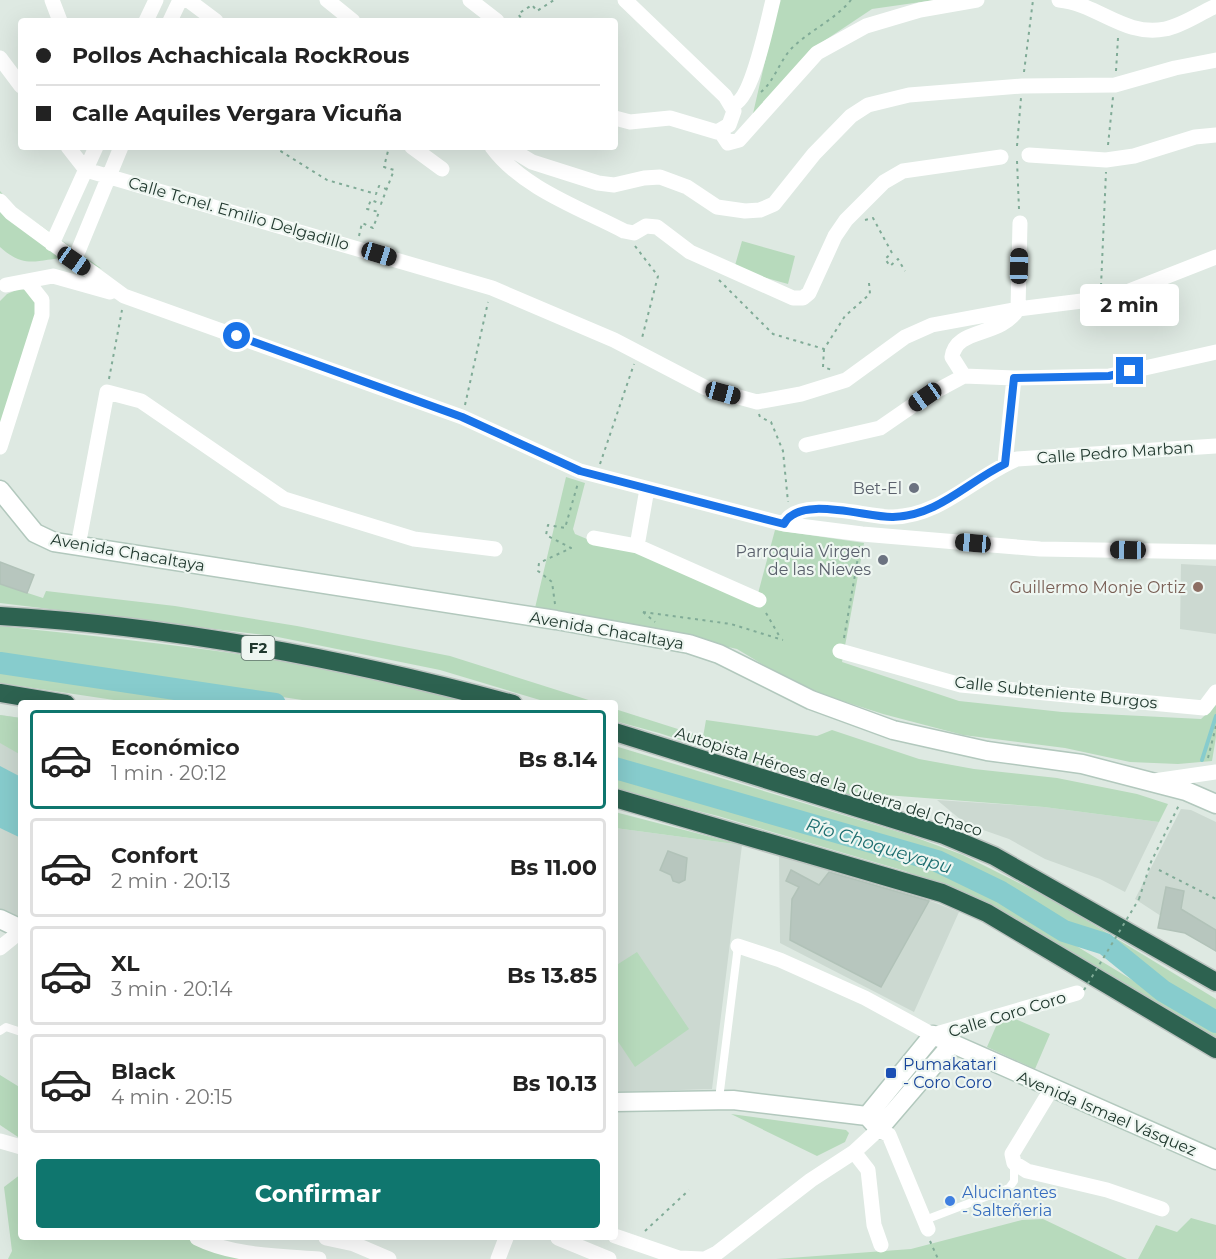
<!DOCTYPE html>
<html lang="es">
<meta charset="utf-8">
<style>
:root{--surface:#fff;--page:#f2f2f2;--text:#222;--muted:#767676;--line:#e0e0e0;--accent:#0f766e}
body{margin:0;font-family:Montserrat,sans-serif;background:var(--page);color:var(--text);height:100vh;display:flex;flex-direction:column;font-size:22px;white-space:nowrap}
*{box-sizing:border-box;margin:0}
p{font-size:20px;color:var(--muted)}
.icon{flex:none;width:33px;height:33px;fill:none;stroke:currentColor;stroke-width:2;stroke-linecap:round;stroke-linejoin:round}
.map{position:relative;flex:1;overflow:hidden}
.details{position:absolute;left:18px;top:700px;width:600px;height:540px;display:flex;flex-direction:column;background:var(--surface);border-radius:6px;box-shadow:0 6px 24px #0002}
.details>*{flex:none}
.top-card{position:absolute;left:18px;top:18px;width:600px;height:132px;border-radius:6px;box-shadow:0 6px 24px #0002;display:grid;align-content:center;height:132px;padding:0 18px;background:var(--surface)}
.end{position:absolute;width:27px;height:27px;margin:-14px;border:8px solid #1a73e8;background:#fff;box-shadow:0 0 0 3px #fff}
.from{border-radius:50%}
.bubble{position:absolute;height:42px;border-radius:6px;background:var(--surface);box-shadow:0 6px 24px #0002;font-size:20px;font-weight:700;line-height:42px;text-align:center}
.car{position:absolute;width:18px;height:36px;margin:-18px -9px;border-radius:8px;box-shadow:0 0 4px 2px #0007;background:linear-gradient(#222 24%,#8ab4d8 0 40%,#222 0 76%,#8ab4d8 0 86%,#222 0)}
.top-card b{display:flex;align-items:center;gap:21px;height:57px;font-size:22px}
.top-card b+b{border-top:2px solid var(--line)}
.top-card i{width:15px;height:15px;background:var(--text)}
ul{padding:10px 0 0;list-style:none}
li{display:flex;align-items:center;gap:18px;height:99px;margin:0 12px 9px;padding:0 6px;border:3px solid var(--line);border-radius:6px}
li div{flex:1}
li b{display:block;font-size:22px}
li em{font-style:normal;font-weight:700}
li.selected{border-color:var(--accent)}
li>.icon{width:54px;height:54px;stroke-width:1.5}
.cta{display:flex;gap:12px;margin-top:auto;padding:12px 18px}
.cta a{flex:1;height:69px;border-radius:6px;background:var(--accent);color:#fff;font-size:24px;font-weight:700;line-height:69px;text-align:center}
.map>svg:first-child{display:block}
</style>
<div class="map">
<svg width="1216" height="1259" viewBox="0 0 1216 1259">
<rect width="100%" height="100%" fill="#dee9e2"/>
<!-- built -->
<path fill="#ccd9d1" d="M1181,564L1216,566V634L1180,629Z
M0,715L21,718V919L0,909Z
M937,800L1044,807L1159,822L1125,892L1100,879L1045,859L1009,839L966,824Z
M1181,809L1191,810L1216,822V952L1135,899Z
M615,828L742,845L712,1089L615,1092Z
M779,855L900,889L959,912L914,1012L780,943Z"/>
<!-- green -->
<path fill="#b7dabc" d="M779,0H935L872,9L809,51L749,131Z
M0,191L13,206L102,269C93,265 81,258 71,258C39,257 28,272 0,247Z
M742,241L795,256L788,284L734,269Z
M19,289L26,290L38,307L0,426V301L7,294Z
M566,477L585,483L573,529L575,534L594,542L634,550L756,601L775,530L864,543L842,662L959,701L1062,712L1201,719L1216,705V737L1212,761L1178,764L1130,762L1065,748L963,735L883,714L802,688L737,649L603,619L535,608Z
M0,584L43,598L46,591L175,606L297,626L450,656L598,703H550L440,670L273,636L0,603Z
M0,626C158,643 319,658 472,703H322L0,654Z
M0,669L216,703H134L0,683Z
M615,709L703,737L706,720L817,736L832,730L919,759L974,769L1057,778L1137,794L1168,804L1159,822L1044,807L885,795L896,810L659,733L615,721Z
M0,715L21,718V755L0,743Z
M615,746L909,835L963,855L1053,900L1216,999V1014L998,883L940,856L782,806L615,759Z
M615,777L922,866L999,899L1216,1031V1040L958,892L905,871L718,816L615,790Z
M615,812L742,845L615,828Z
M637,952L689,1029L635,1067L615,1037V966Z
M1013,1018L1050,1034L1035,1069L987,1047L997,1024Z
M0,1075L21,1088V1139L0,1125Z
M731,1114L846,1130L849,1133L845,1142L817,1156Z
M21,1174V1238H214L244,1259H8L12,1251L4,1187Z
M1191,1218L1216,1225V1259H1138L1156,1225L1177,1232Z
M1043,1219L1127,1259H776L911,1249L1022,1220Z"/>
<!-- water -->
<path fill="#87cccd" d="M0,766L21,777V838L0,828Z"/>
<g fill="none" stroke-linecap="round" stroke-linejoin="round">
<!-- stream -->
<path stroke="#87cccd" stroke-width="4" d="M1202,760L1216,716"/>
<!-- river -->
<path stroke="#87cccd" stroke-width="22" d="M0,663L275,704
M615,768L937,861L1001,892L1064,931L1105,944L1163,991L1216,1022"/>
</g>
<!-- building -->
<path fill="#b7c6be" stroke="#b1c2b8" stroke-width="1.5" d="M0,562L34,575L27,593L0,584Z
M668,851L687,858L685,880L679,883L673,881L671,875L660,870Z
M791,870L819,885L829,872L929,901L881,987L790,940L792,899L799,887L786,881Z
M1166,887L1184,891L1181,909L1216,930V951L1185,933L1158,928Z"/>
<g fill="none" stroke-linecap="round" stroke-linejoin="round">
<defs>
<path id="secondary" d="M0,490L35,533L54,542L556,620L689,644L719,654L811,700L893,730L987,751L1082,764L1186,791L1216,804
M0,919L21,929
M615,1102L733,1100L867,1116
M867,1116L933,1035L1216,1160
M867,1116L879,1129L951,1045"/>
<path id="highway" d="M0,616C172,626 346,659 513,704
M0,693L66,704
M615,732L944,835L994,856L1216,982
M615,798L942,893L987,913L1216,1049"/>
</defs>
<!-- secondary casing -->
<use href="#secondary" stroke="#b2c8bd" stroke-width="21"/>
<!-- highway casing -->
<use href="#highway" stroke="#bcc3c0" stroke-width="21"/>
<!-- path -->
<path stroke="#80ab97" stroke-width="2" stroke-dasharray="3 4.5" stroke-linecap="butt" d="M517,21L522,19L518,14L532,5L537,11L554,0
M1116,71L1118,38
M1024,72L1033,0
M761,92C774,81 779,63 790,50C808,31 835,20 851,0
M1108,145L1113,97
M1017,146L1021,98
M274,147L327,180L376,194L379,186L386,189
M1017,161L1019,209
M865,220L873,218L892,253L885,259L890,266L898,259L905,271
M359,236L362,223L373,228L379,212L367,209L371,200L381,204L394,170L384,167L389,147
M635,246L658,276L642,338
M719,280L773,334L824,349L845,316L870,294L869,283
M1101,286L1106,172
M824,349L823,367L832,370
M109,379L122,310
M465,405L488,302
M759,414L760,417L771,422L783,451L788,502
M600,464L634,364
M555,604L552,582L538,571L539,563L571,548L546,535L548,525L565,528L578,483
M643,612L731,624L783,640
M643,612L655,622
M766,613L781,639
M844,638L860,546
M1208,758L1216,726
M1159,870L1216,899
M1139,899L1151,862L1179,805
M645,1231L689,1190
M930,1241L938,1259"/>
<!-- lane -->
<path stroke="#fff" stroke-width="8" d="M0,1031L6,1027L21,1032
M719,1099L738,946
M925,1220L1009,1188L1014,1181V1164"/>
<!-- street -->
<path stroke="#fff" stroke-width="15" d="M52,0L60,21
M188,0L216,21
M327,0L353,21
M470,0L497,21
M1059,0C1098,4 1124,37 1165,29C1182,26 1200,13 1216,6
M146,21L156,0
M170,21L180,0
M0,58L21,86
M732,105C752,102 768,19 773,0
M615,118L630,122L670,118L717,132L729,125L734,111L725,96L625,0
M720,131L728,143L739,140L817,53L866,26L920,10L977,0
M68,147L86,170L492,288L614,340L706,388L757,402L801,394L846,380L905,337L932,325L1018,309L1114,297L1216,257
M412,147L442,169
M492,147C522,188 580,208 624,231L634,233L646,226L657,227L690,252L793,298H803L809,293L835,236L846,220L884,182L903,171L1001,157
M507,147L532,162L598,183L614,185L644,178L660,177L687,187L717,207L745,211L760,210L774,204L814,154L851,116L868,105L909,95L1022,86L1115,85L1175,68L1216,60
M1029,155L1106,160L1134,156L1195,137L1216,135
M0,201L11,213L124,296L462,417L580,471L784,524L862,534L1040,549L1216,552
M52,244L96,147
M74,261L121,147
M6,285L53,276L110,292
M964,376L952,357C956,327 1000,338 1018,309L1020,223
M806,445L880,428L925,397L964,376L1014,378L1109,376L1216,352
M0,447L42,315V300L27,281
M1005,464L1014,378
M784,524C799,494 866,518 893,517C941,516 976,476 1017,459L1216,446
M594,538L637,546L759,600
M78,546L107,392L141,401L284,499L414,539L495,549
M637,546L647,489
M840,651L961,685L1204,708L1216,692
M1154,781L1216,772
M738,946L780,960L865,998L933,1035L1077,993
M0,948L21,931
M1052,1088L1012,1154L1014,1163L1027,1171L1107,1190L1162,1209
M0,1141L21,1147
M854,1152L868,1170L874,1225L881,1245
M615,1236L679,1258L702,1259
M197,1238C233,1256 280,1256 319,1259
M326,1238L354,1244L389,1259
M558,1238L609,1259
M498,1259L506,1238
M705,1259L717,1253L811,1180L854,1152L879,1129L889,1135L928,1229"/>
<!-- secondary -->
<use href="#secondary" stroke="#fff" stroke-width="18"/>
<!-- highway -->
<use href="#highway" stroke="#2d6250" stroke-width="18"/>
<!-- path-bridge -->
<path stroke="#80ab97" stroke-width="2" stroke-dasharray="3 4.5" stroke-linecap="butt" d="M1084,990L1139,899"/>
</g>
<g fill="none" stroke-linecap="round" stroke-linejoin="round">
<!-- route -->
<path stroke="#1a73e8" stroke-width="8" d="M237,336L462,417L580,471L784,524C799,494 867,518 893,517C938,516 967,482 1005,464L1014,378L1109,376L1130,371"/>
</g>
<!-- markers -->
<g fill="#6b7280" stroke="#eef6f1" stroke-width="2">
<circle cx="914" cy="488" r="6"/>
<circle cx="883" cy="560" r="6"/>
</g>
<circle fill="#8d6e63" stroke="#eef6f1" stroke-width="2" cx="1198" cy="587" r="6"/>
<rect fill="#1a4fb4" stroke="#eef6f1" stroke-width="2" x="885" y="1067" width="12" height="12" rx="3"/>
<circle fill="#3f7fe0" stroke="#eef6f1" stroke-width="2" cx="950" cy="1201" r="6"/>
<g text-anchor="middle" stroke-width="4.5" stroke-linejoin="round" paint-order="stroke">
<!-- shield labels -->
<rect fill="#eef6f1" stroke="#5e7168" stroke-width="1.5" x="241.5" y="636" width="33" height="24" rx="4.5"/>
<g font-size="15" font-weight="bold" fill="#20382e">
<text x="258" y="653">F2</text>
</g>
<!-- street labels -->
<g font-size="16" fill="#20382e" stroke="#eef6f1">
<text transform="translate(239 213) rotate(16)" y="6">Calle Tcnel. Emilio Delgadillo</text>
<text transform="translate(1115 452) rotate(-4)" y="6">Calle Pedro Marban</text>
<text transform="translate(128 552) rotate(10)" y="6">Avenida Chacaltaya</text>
<text transform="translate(607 630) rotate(10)" y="6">Avenida Chacaltaya</text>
<text transform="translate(1056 692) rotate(6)" y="6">Calle Subteniente Burgos</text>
<text transform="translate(829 781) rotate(18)" y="6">Autopista Héroes de la Guerra del Chaco</text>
<text transform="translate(1007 1014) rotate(-17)" y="6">Calle Coro Coro</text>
<text transform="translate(1107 1113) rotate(23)" y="6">Avenida Ismael Vásquez</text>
</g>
<!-- worship labels -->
<g font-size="16" fill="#5b616d" stroke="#eef6f1" text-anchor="end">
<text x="902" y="494">Bet-El</text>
<text x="871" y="557">Parroquia Virgen<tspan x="871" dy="18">de las Nieves</tspan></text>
</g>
<!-- education labels -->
<g font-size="16" fill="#785e54" stroke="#eef6f1" text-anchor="end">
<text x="1186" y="593">Guillermo Monje Ortiz</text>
</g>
<!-- transit labels -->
<g font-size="16" fill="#164399" stroke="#eef6f1" text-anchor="start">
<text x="903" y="1070">Pumakatari<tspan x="903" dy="18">- Coro Coro</tspan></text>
</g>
<!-- shop labels -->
<g font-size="16" fill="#366cbe" stroke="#eef6f1" text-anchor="start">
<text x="962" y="1198">Alucinantes<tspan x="962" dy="18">- Salteñeria</tspan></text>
</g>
<!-- water labels -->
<g font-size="18" font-style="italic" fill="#1e6e70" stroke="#eef6f1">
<text transform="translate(879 846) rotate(17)" y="6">Río Choqueyapu</text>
</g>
</g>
</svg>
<i class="end from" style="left:237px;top:336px"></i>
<i class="end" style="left:1130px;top:371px"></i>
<div class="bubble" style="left:1080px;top:284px;width:99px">2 min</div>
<i class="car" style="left:379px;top:254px;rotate:107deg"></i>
<i class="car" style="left:74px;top:261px;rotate:125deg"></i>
<i class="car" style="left:1019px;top:266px;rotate:1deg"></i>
<i class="car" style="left:723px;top:393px;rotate:105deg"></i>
<i class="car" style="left:925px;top:397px;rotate:235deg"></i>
<i class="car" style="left:973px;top:543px;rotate:275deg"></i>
<i class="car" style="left:1128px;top:550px;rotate:271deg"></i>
<div class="top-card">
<b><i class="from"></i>Pollos Achachicala RockRous</b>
<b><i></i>Calle Aquiles Vergara Vicuña</b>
</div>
<section class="details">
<ul>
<li class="selected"><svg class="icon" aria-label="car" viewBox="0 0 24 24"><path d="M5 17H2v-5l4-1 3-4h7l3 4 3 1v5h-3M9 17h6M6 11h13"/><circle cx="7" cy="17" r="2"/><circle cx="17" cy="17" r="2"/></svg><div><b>Económico</b><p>1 min · 20:12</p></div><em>Bs 8.14</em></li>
<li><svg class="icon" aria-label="car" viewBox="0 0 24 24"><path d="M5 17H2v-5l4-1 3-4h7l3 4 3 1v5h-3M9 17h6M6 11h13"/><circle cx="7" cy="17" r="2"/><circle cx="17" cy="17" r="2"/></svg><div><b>Confort</b><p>2 min · 20:13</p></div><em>Bs 11.00</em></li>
<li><svg class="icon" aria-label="car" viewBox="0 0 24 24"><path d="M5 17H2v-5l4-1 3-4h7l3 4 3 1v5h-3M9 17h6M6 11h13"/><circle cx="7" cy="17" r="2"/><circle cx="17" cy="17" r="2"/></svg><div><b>XL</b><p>3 min · 20:14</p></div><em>Bs 13.85</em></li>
<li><svg class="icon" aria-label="car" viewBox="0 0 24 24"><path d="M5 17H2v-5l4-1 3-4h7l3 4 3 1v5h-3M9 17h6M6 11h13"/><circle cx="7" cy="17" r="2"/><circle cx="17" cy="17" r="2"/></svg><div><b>Black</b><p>4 min · 20:15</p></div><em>Bs 10.13</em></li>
</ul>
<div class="cta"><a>Confirmar</a></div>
</section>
</div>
